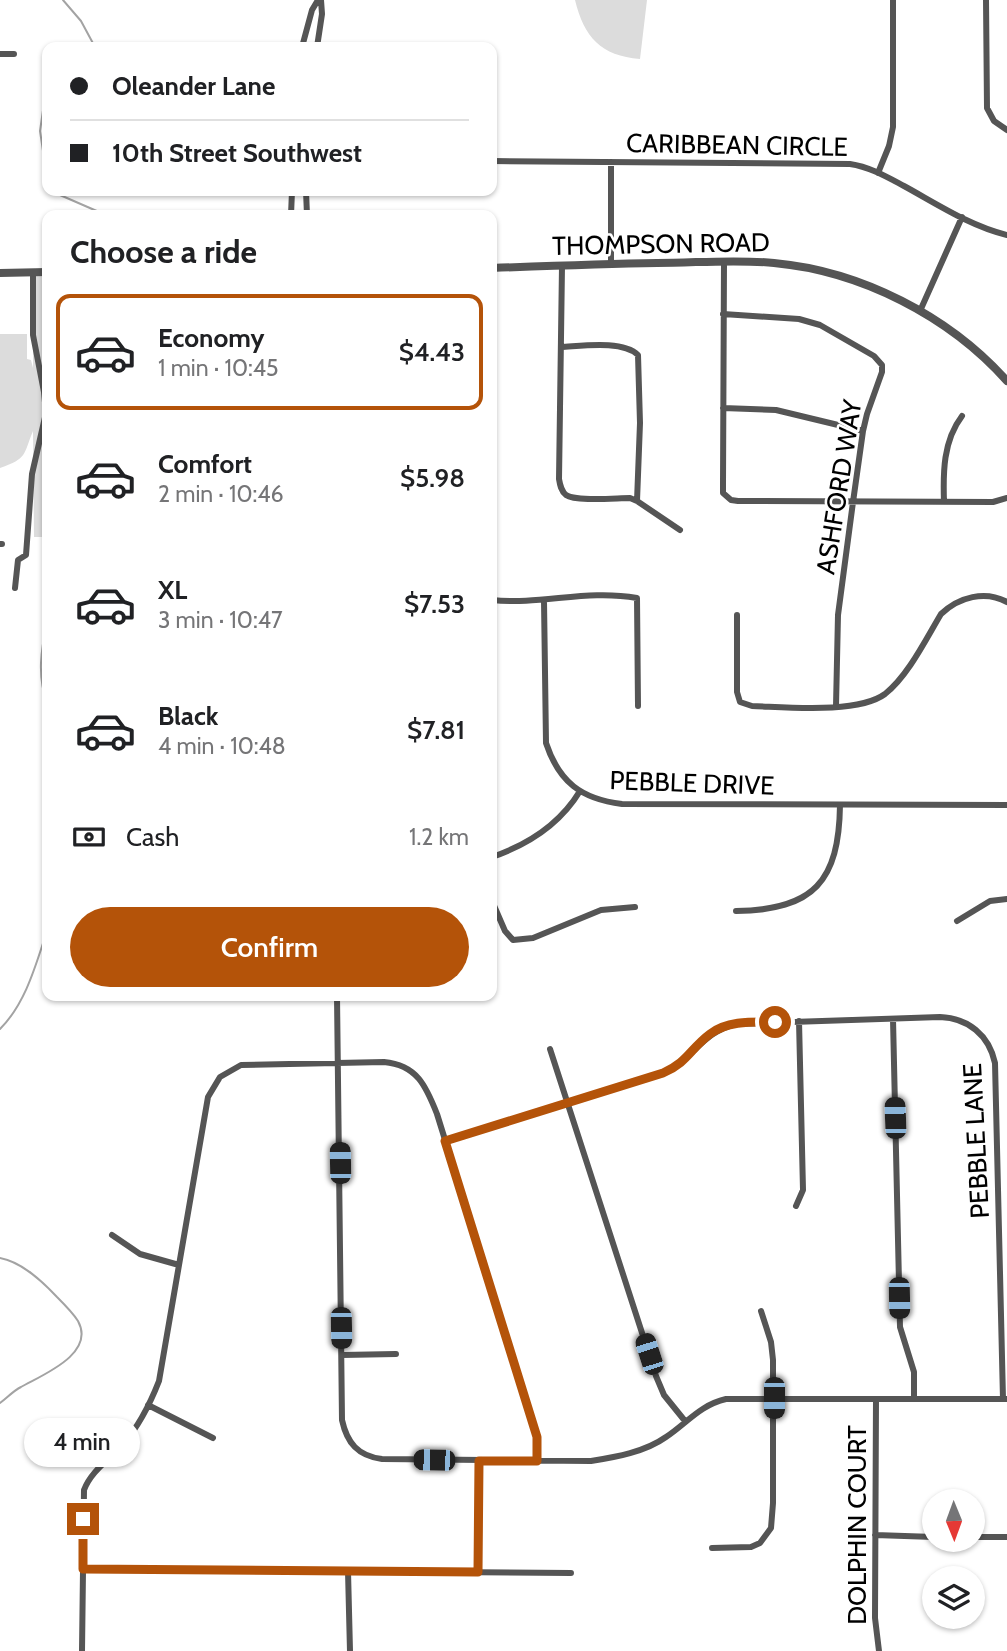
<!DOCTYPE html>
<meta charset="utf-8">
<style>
:root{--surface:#fff;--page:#f6f6f6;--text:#202124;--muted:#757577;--line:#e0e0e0;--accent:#b45309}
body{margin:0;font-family:Cabin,sans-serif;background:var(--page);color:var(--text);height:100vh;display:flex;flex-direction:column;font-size:26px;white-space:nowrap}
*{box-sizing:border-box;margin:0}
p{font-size:23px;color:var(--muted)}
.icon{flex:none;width:38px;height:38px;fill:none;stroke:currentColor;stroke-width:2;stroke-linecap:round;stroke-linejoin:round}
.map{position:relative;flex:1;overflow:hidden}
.side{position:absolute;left:42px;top:210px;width:455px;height:791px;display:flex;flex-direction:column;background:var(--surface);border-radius:14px;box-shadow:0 2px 5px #0004}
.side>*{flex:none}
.hud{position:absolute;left:42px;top:42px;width:455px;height:154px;border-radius:14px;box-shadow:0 2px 5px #0004;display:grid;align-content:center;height:154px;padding:0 28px;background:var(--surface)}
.needle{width:46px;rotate:179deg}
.buttons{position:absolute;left:922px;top:1489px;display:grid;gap:14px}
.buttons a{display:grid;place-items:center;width:63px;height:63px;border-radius:50%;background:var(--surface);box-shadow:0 2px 5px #0004;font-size:35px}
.end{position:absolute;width:32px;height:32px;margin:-16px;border:9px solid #b45309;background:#fff;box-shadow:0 0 0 4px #fff}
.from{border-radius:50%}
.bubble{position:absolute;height:49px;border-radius:24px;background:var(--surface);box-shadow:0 2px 5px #0004;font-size:23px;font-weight:600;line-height:49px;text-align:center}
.car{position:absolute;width:21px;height:42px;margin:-21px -10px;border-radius:9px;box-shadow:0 0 5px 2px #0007;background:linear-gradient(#222 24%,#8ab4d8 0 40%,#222 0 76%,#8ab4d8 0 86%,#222 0)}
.hud b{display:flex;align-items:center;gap:24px;height:66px;font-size:26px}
.hud b+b{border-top:2px solid var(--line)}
.hud i{width:18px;height:18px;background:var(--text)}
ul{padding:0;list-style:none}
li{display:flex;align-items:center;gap:21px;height:116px;margin:0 14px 10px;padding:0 14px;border:4px solid transparent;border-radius:14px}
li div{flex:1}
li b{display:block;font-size:26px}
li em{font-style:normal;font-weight:600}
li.current{border-color:var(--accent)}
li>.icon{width:63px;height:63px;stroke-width:1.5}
h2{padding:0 28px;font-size:32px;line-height:84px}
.pay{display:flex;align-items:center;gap:18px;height:77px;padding:0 28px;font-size:26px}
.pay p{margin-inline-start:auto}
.action{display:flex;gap:14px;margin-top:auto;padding:14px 28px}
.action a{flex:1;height:80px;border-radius:42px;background:var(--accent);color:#fff;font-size:28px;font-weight:600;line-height:80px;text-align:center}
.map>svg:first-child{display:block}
</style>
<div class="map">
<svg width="1007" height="1651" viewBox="0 0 1007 1651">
<rect width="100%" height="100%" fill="#fff"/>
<!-- green -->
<path fill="#dcdcdc" d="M575,0H647L640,59C601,56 584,37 575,0Z
M33,272H47V537H34L33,431C23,455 28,458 0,468V334H27V359L31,360L33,368Z"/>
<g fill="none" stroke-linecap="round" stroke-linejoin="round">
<!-- stream -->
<path stroke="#a3a3a3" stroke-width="2" d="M63,0L81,21L95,47
M47,83L40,131L47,177
M54,191L60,195L106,215
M47,623C41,650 37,676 47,702
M0,1029C26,1003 36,964 47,931
M0,1258C22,1262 42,1281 57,1297C64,1304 73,1313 78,1321C96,1354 42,1375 21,1387C13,1391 7,1398 0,1403"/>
<!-- minor -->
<path stroke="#555" stroke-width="6" d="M986,0L987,108L994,121L1007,130
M302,47L312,10L318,0
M317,47L322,14L321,0
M0,54H14
M492,161L850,164C870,167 887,177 904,186C937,204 970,226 1007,235
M878,173L889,146L893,127V0
M306,191L307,215
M291,215L292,191
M724,262L723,483V493L731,500L738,501L993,502L1007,498
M611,265V162
M562,266L559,479C560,485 561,491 566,495C576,502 616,498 630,498L637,501L680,530
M920,311L962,217
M723,314L799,319L820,325L874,356L882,365V372L867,414L863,431L853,502L838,615L836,706
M561,347C582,346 623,340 638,355L640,423L637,501
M723,408L776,410L863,431
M944,502C943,473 943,441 962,416
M0,544H2
M15,588L18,560L26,555L32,474L46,413L44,392L33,335V272
M492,600C543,605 586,589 637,598L638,706
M544,601L546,743C559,782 581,799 622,804L1007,805
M737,615V692L740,702L752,706C786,707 858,714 885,694C908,676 926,639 941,614C959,597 985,590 1007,602
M492,857C527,845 560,824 580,791
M492,901L505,931L513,940L533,938L601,910L635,907
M736,911C814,910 839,881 840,805
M957,921L990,901L1007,899
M337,996L342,1420C347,1443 358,1456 382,1459L591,1461C616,1457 645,1452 666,1437C687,1423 700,1405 726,1399H1007
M893,1019L900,1327L914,1372V1398
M550,1049L656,1376L664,1395L685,1421
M445,1141L663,1073C694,1059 702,1032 736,1024L940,1017C968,1018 989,1035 995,1063L1003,1399
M796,1206L803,1190L799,1021
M112,1235L140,1254L179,1265
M342,1355L396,1354
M876,1399L875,1618L879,1651
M148,1405L213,1438
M875,1535L934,1537
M973,1537H1007
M712,1548L751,1547L760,1543L771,1528L773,1503V1360L771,1342L761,1311
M83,1569L571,1573
M348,1571L350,1651
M478,1572L479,1461
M82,1651L84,1490C91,1471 111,1458 123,1444C140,1425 150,1404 159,1381L208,1097L220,1077L241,1065L384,1062C417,1065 426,1086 437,1114L536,1432L537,1461"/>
<!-- tertiary -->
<path stroke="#555" stroke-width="8" d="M492,268C547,266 602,264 657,263C696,263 735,259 774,263C861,271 949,316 1007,381
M0,273L47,272"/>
</g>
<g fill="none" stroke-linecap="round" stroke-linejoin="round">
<!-- route -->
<path stroke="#b45309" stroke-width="9" d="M83,1519V1569L478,1572L479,1461H537V1437L445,1141L663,1073C688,1062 690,1049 710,1034C728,1020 754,1022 775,1022"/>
</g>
<g text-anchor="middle" stroke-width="5" stroke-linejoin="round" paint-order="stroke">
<!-- street labels -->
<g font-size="26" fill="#000" stroke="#fff">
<text transform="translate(737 145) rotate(1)" y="9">CARIBBEAN CIRCLE</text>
<text transform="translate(661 244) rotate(-1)" y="9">THOMPSON ROAD</text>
<text transform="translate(839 487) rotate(-81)" y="9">ASHFORD WAY</text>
<text transform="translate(692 783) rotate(2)" y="9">PEBBLE DRIVE</text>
<text transform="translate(976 1141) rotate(-93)" y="9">PEBBLE LANE</text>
<text transform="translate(857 1525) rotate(-90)" y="9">DOLPHIN COURT</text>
</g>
</g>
</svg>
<div class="buttons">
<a><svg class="needle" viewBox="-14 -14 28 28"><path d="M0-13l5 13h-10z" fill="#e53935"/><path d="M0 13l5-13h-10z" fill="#757577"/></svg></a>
<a><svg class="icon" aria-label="layers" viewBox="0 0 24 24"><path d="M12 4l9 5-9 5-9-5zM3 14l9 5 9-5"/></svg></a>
</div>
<i class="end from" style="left:775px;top:1022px"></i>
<i class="end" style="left:83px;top:1519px"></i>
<div class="bubble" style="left:24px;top:1418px;width:116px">4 min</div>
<i class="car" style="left:895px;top:1118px;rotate:358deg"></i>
<i class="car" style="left:340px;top:1163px;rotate:359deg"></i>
<i class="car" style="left:899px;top:1298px;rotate:179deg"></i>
<i class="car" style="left:341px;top:1328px;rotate:179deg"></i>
<i class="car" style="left:649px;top:1354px;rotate:342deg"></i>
<i class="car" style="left:774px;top:1398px;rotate:180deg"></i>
<i class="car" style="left:434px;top:1460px;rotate:271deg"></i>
<div class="hud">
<b><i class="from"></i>Oleander Lane</b>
<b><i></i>10th Street Southwest</b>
</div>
<section class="side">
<h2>Choose a ride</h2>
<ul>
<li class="current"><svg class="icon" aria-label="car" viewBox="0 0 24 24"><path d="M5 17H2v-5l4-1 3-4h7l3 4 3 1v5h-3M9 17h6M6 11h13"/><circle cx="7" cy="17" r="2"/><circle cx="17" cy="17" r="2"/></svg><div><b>Economy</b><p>1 min · 10:45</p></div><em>$4.43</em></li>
<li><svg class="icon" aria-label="car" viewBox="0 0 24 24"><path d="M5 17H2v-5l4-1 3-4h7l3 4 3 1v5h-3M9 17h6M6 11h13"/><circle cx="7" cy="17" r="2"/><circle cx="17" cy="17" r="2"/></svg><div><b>Comfort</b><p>2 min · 10:46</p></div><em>$5.98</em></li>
<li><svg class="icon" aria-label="car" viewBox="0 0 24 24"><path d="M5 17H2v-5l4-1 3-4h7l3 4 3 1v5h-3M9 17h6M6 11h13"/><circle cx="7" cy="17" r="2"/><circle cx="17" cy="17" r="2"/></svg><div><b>XL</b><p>3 min · 10:47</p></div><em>$7.53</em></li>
<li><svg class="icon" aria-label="car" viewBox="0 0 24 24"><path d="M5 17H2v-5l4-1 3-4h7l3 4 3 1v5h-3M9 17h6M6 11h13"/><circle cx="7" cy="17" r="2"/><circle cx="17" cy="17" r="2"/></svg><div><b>Black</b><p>4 min · 10:48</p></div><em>$7.81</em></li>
</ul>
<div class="pay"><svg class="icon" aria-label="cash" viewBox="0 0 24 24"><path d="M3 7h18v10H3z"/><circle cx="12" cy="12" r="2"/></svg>Cash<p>1.2 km</p></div>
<div class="action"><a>Confirm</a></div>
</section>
</div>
